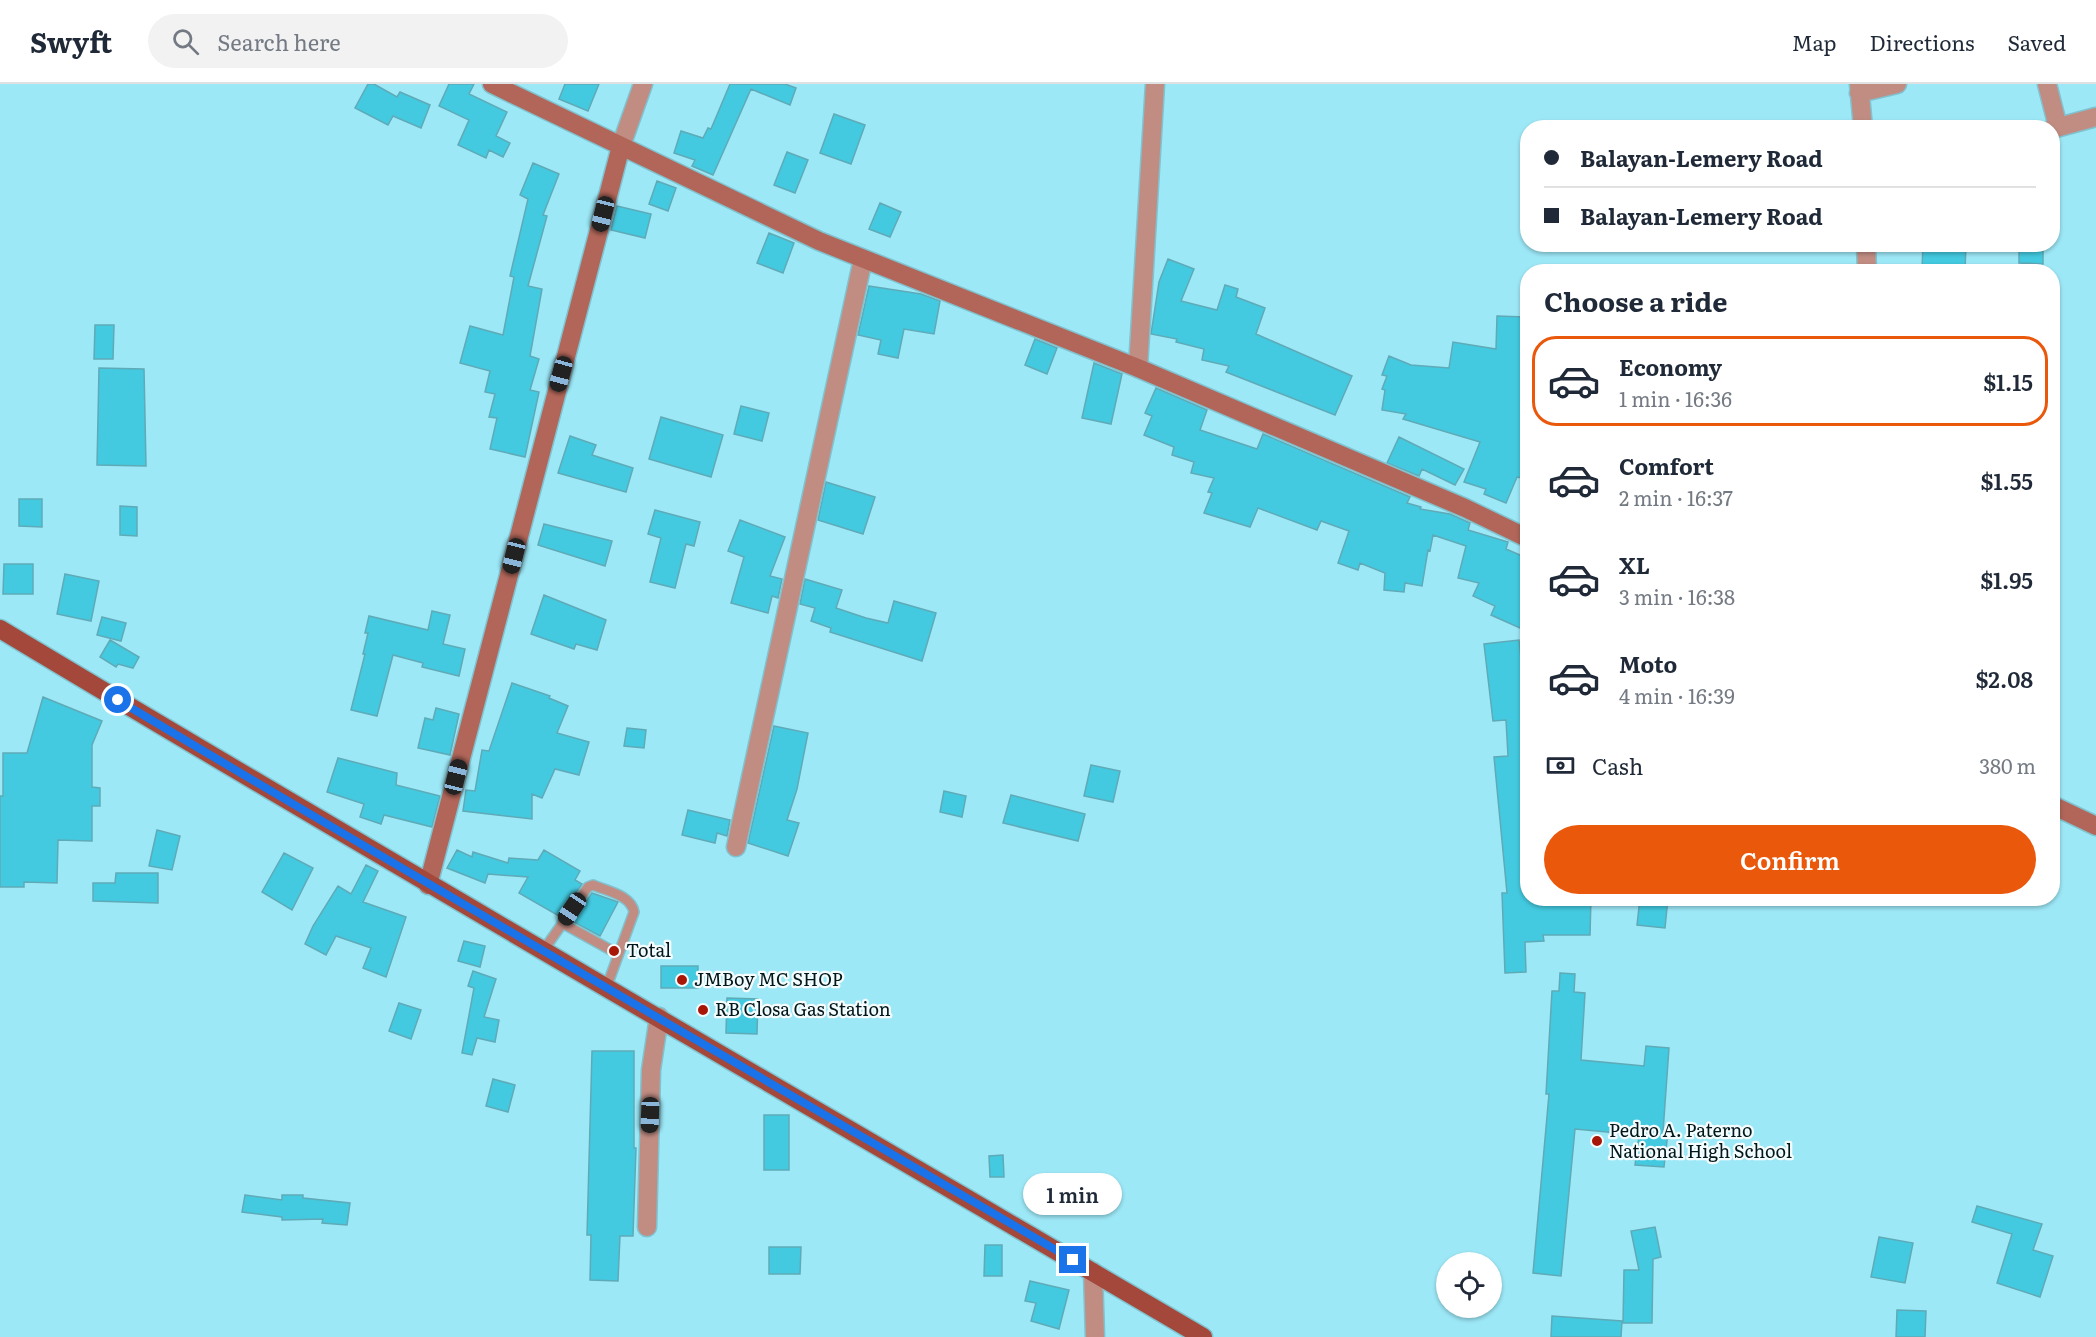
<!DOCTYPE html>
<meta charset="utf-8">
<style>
:root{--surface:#fff;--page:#f2f2f3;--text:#1f2937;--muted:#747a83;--line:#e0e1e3;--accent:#ea580c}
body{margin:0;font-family:Literata,serif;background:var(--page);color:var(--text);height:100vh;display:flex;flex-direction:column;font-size:22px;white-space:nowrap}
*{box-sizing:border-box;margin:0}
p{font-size:20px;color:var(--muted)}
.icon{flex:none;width:33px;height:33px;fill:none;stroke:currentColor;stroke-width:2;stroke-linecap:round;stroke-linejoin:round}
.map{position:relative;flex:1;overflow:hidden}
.panel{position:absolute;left:1520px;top:180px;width:540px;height:642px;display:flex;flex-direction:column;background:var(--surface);border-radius:24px;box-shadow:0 2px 4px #0004}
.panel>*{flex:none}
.guide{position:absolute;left:1520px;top:36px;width:540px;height:132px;border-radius:24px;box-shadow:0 2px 4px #0004;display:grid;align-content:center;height:132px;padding:0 24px;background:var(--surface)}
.tools{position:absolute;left:1436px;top:1168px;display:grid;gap:12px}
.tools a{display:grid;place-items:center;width:66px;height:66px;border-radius:50%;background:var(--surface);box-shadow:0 2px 4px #0004;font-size:30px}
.end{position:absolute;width:27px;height:27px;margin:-14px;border:8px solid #1a73e8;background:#fff;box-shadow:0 0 0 3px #fff}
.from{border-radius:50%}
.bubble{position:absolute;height:42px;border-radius:21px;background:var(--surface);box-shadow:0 2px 4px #0004;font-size:20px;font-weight:600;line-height:42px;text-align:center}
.car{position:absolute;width:18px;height:36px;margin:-18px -9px;border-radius:8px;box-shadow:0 0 4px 2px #0007;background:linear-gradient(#222 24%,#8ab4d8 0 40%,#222 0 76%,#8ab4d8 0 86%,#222 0)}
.guide b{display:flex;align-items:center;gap:21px;height:57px;font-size:22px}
.guide b+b{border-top:2px solid var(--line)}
.guide i{width:15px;height:15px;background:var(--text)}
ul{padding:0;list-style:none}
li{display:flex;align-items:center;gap:18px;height:90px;margin:0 12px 9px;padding:0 12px;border:3px solid transparent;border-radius:24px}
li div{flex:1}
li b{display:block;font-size:22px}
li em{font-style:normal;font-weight:600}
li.active{border-color:var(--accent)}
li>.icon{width:54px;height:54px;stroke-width:1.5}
h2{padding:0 24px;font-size:27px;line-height:72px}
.pay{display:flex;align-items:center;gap:15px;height:66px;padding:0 24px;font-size:22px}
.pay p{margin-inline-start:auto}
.action{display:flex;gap:12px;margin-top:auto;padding:12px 24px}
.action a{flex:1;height:69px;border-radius:36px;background:var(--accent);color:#fff;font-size:24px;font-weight:600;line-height:69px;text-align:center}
header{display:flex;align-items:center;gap:36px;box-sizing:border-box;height:84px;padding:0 30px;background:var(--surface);border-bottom:2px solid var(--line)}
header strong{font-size:28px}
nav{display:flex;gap:33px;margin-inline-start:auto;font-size:21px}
.search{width:420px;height:54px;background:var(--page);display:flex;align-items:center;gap:15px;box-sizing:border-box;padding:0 21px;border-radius:33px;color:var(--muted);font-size:22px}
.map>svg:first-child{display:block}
</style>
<header>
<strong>Swyft</strong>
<div class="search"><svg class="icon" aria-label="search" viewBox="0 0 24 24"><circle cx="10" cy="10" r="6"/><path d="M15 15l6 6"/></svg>Search here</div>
<nav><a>Map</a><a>Directions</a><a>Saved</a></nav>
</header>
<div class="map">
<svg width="2096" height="1253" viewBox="0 0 2096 1253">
<rect width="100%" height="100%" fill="#9de8f7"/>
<!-- building -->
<path fill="#43cae0" stroke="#5faab7" stroke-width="1.5" d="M368,0H374L397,13L400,8L430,21L421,44L393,32L388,41L355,24Z
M449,0H474L469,10L507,28L496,52L510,59L503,73L489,66L486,74L458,61L469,36L439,22Z
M565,0H599L588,27L559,15Z
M730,0H785L796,4L790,21L751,5L713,91L692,82L695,76L674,69L681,47L703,54L708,44L711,45Z
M834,30L865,41L851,80L820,69Z
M787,68L808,76L795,109L774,101Z
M533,79L559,90L543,131L547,132L528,202L542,205L530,272L539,275L530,306L539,308L525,373L490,365L497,334L489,333L495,310L485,308L490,287L460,279L470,242L503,251L514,193L510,192L528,115L520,111Z
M657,97L676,104L668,127L649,120Z
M880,119L901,128L890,153L869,145Z
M617,122L651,130L645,154L611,146Z
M769,149L794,159L783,189L757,179Z
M1923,160H1966L1965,187L1922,186Z
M2019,161L2043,162V180L2019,179Z
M1168,175L1194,185L1181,217L1217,226L1225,201L1238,205L1236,213L1265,224L1256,250L1352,292L1335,331L1226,288L1229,282L1202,276L1204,265L1176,258L1177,255L1151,250L1159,198Z
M869,202L921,210L940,217L934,250L904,245L898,274L878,270L881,256L858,251Z
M1497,232L1527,233V395L1517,393L1506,419L1484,410L1486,405L1464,398L1480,358L1403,335L1406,330L1382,326L1385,306L1382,305L1387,292L1382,291L1389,272L1411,281L1449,284L1453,258L1496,265Z
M95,241H114L113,275H94Z
M1035,255L1057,264L1047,290L1025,281Z
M1094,279L1122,290L1111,340L1082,334Z
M99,284L144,285L146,382L97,381Z
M1156,304L1207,326L1200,346L1257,365L1263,350L1410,413L1407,419L1421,423L1420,425L1450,430L1470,439L1468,446L1508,458L1506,465L1527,474V547L1491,531L1495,522L1473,512L1479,499L1458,494L1466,462L1433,451L1430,467L1428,466L1422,502L1405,499L1404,508L1384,506L1385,489L1360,479L1358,486L1338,479L1349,447L1321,437L1317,446L1258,424L1250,443L1204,429L1212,409L1208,408L1214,394L1191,389L1194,378L1172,371L1174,363L1144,351L1152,332L1145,329Z
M741,322L769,329L762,357L734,350Z
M661,333L723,351L711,393L649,375Z
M570,352L596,361L592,371L633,384L626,408L558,389Z
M1399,353L1464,385L1455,401L1422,385L1419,392L1387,379Z
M826,398L875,413L863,450L818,436Z
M19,415H42V443L19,442Z
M120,422L137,423V452L120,451Z
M655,426L700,438L694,462L686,460L675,504L650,498L661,454L648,450Z
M740,436L785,453L770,492L782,495L778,514L772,512L768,529L731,519L744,473L728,467Z
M544,440L612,457L605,482L538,461Z
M4,480H33V510H3Z
M65,490L99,497L91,537L57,530Z
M805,495L842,506L836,524L866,534L888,539L894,517L936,529L922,577L830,548L831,544L811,537L815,524L800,520Z
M544,511L606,536L597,566L576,560L574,565L531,550Z
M432,527L450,531L443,560L465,565L459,592L422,583L423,579L393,571L377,632L351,626L365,570H363L368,549H365L369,532L428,546Z
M102,533L126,539L121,557L97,551Z
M110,556L139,573L133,584L118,580L116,583L100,573Z
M1519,556L1527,630L1525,666L1527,814H1591L1590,851H1543L1544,857L1525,858L1526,888L1505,889L1502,809H1507L1494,673L1508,672L1506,636L1493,637L1484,560Z
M512,599L550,612L549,614L568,622L557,649L589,658L579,691L555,685L542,714L532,710V735L463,727L466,706L475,707L482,666L489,667Z
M43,613L102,637L92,661V703L100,704V722H92V757L58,756L57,799L24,798V803H0V712H3V669H27Z
M436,624L459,630L450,671L418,664L425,634L433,636Z
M774,642L808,649L797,705L787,736L799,739L788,772L748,759Z
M627,644L646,646L644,664L624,662Z
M338,674L397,689L396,701L440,712L432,743L384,731L381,740L360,733L364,720L327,708Z
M1091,681L1120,687L1113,718L1084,712Z
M944,707L966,712L962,733L940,728Z
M1011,711L1085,730L1078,757L1003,739Z
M688,726L730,736L727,752L717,749L715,759L682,751Z
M157,746L180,752L172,786L149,782Z
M457,766L472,773L473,768L508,779L509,774L538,776L544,766L580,787L575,796L582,800L559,832L519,809L528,793L488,790L485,799L447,784Z
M284,769L313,784L292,826L262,808Z
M366,781L378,787L363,818L406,833L386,893L363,884L371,864L336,852L326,871L305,860L313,842L338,802L351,810Z
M116,789H158V819L93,817V799H115Z
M592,809L618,818L600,852L572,837Z
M1640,814H1668L1665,844L1637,841Z
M464,857L485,862L480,883L458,877Z
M661,882H698V904H661Z
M473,887L496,895L484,933L499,936L495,958L477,954L472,971L462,969L474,904L468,902Z
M1560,889L1575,890L1574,908L1585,909L1581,976L1644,982L1646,962L1669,964L1663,1048H1668L1664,1083L1635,1081L1639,1051L1575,1045L1561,1192L1533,1189L1549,1010H1546L1552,907H1559Z
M727,914L758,915L757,950L726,949Z
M399,919L421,926L411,955L389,947Z
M592,967H634V1064H636L633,1152H620L618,1197L590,1196L591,1151H587Z
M493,995L515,1001L508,1028L486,1022Z
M764,1031H789V1086H764Z
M1003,1071L1004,1093H990L989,1072Z
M245,1111L282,1116V1111H303V1114L350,1119L347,1141L322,1139L323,1135L282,1136V1133L242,1128Z
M1977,1122L2042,1140L2033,1166L2053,1172L2040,1213L1997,1199L2012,1150L1972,1138Z
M1655,1143L1661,1173L1653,1175L1652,1239H1623L1624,1186H1639L1631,1147Z
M1879,1153L1913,1159L1905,1199L1871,1193Z
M985,1161H1002V1192H984Z
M769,1163H801L800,1190H769Z
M1030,1197L1069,1206L1059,1245L1031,1237L1036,1219L1025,1217Z
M1897,1226L1926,1227L1925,1253H1896Z
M1552,1232L1622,1237L1621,1253H1551Z"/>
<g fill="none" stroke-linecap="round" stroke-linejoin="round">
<defs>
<path id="lane" d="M562,839L618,870
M543,867L588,803L593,801C607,807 631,811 634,828L607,902"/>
<path id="street" d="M1859,0L1863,44
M2047,0L2058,43
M1859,9L1897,0
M2052,45L2096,33
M621,62L643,0
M1866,160L1867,188
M1138,284L1155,0
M736,763L863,175
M647,1143L651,986L659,933
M1093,1188L1095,1253"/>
<path id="secondary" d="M492,0L819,157L1138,284L1465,424L1527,454
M2052,721L2096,742
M428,801L621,62"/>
<path id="primary" d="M0,545C399,785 802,1017 1203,1253"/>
</defs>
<!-- lane casing -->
<use href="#lane" stroke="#81c2cf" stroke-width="12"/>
<!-- street casing -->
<use href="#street" stroke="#81c2cf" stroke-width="21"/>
<!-- secondary casing -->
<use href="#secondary" stroke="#81c2cf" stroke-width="21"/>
<!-- primary casing -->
<use href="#primary" stroke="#81c2cf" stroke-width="21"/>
<!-- lane -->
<use href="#lane" stroke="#c18d83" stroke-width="9"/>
<!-- street -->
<use href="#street" stroke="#c18d83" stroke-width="18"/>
<!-- secondary -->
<use href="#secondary" stroke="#b16659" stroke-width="18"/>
<!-- primary -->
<use href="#primary" stroke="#a3483a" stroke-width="18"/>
</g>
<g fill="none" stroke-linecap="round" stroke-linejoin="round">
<!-- route -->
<path stroke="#1a73e8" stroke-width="8" d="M118,616C435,806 755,989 1073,1176"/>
</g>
<!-- markers -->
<g fill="#a81605" stroke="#f5fcfe" stroke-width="2">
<circle cx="614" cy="867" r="6"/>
<circle cx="682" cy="896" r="6"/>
<circle cx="703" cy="926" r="6"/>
<circle cx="1597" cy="1057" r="6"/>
</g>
<g text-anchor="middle" stroke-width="4.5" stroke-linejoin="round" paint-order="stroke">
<!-- poi labels -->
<g font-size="18" fill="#01171b" stroke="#f5fcfe" text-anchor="start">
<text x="626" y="873">Total</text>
<text x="694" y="902">JMBoy MC SHOP</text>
<text x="715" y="932">RB Closa Gas Station</text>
<text x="1609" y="1053">Pedro A. Paterno<tspan x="1609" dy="21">National High School</tspan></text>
</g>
</g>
</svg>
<div class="tools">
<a><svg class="icon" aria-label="locate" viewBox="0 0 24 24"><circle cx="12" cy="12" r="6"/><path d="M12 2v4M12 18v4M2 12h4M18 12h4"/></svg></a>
</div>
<i class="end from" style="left:118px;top:616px"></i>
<i class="end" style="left:1073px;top:1176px"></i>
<div class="bubble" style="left:1023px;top:1089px;width:99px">1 min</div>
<i class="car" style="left:603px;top:130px;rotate:194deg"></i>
<i class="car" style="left:561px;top:290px;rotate:195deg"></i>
<i class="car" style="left:514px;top:472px;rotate:194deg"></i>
<i class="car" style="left:456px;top:693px;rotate:14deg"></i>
<i class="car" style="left:572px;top:825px;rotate:214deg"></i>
<i class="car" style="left:650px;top:1031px;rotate:182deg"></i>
<div class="guide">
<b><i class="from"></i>Balayan-Lemery Road</b>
<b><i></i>Balayan-Lemery Road</b>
</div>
<section class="panel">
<h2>Choose a ride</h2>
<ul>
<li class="active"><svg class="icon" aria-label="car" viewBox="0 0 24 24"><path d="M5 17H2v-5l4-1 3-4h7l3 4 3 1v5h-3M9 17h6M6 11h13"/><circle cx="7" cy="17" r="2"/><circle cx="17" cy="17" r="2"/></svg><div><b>Economy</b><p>1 min · 16:36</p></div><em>$1.15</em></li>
<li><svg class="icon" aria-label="car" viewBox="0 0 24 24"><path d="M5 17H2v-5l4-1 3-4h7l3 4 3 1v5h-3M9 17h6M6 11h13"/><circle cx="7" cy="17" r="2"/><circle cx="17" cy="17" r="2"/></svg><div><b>Comfort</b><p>2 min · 16:37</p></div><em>$1.55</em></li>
<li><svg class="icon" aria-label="car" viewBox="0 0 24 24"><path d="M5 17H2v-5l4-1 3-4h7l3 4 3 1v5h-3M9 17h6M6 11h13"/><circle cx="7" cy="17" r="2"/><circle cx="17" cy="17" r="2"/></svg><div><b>XL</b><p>3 min · 16:38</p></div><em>$1.95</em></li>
<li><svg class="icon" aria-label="car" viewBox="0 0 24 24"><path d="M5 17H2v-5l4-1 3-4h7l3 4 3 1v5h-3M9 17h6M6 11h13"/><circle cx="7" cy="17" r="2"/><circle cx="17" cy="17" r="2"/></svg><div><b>Moto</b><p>4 min · 16:39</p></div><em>$2.08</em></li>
</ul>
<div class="pay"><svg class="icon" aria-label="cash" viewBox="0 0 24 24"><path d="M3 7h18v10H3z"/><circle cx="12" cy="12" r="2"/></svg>Cash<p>380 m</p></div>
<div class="action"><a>Confirm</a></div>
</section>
</div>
